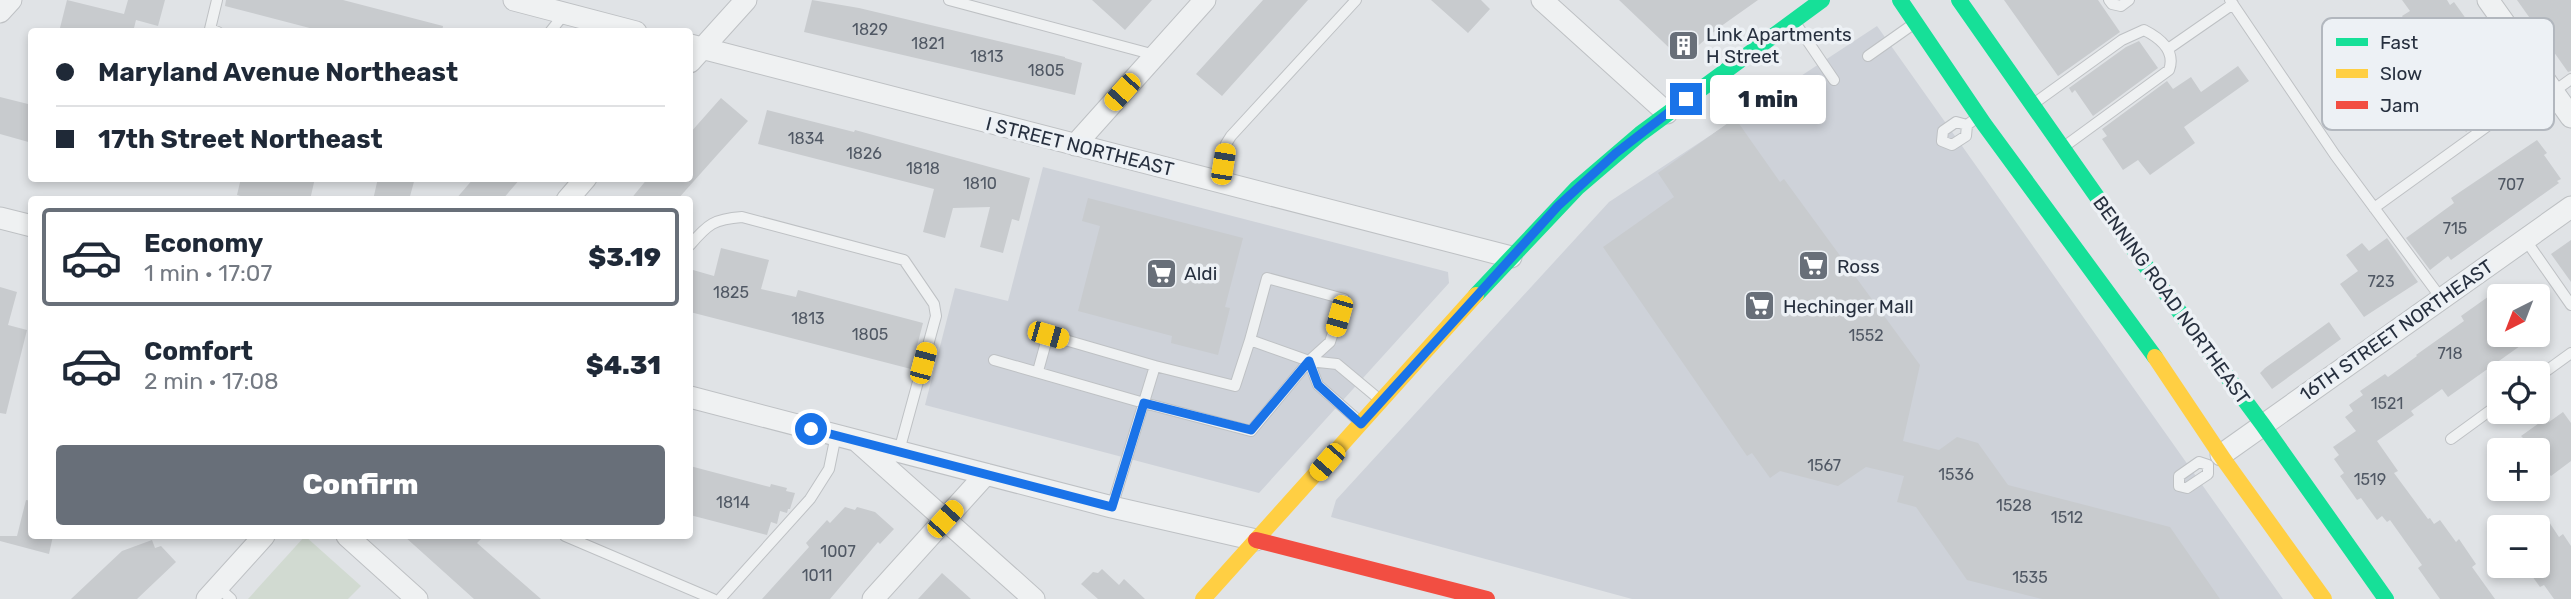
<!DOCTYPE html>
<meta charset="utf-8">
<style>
:root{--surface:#fff;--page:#f2f2f3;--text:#1f2937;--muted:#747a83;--line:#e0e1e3;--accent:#686f79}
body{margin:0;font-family:Rubik,sans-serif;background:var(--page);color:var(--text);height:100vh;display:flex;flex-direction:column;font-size:26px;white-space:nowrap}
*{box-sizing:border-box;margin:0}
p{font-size:23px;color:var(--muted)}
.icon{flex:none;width:38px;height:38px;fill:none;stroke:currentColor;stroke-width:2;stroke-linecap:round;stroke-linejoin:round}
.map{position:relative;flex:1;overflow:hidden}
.sheet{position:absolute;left:28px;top:196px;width:665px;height:343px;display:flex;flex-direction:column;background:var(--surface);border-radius:7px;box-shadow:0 4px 10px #0003}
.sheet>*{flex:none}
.guide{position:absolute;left:28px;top:28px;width:665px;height:154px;border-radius:7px;box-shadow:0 4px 10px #0003;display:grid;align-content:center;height:154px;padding:0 28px;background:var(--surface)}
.needle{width:46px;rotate:222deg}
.controls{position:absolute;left:2487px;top:284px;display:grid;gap:14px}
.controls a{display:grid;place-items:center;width:63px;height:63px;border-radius:7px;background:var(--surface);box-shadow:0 4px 10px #0003;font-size:35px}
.end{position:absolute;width:32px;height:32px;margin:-16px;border:9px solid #1a73e8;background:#fff;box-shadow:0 0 0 4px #fff}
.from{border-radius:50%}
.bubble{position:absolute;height:49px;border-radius:7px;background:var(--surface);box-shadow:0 4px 10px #0003;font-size:23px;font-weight:800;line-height:49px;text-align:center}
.car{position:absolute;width:21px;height:42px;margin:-21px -10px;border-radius:9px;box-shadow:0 0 5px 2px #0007;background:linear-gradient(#f5c518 24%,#345 0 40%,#f5c518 0 76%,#345 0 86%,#f5c518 0)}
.guide b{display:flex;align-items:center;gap:24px;height:66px;font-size:26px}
.guide b+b{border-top:2px solid var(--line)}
.guide i{width:18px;height:18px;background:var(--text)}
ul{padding:12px 0 0;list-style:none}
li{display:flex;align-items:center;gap:21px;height:98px;margin:0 14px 10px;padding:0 14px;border:4px solid transparent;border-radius:7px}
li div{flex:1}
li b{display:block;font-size:26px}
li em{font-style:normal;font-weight:800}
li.selected{border-color:var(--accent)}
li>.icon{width:63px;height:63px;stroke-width:1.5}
.action{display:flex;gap:14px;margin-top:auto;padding:14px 28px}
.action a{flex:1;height:80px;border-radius:7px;background:var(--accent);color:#fff;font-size:28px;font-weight:800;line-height:80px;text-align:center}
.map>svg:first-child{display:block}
</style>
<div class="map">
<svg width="2571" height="599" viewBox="0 0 2571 599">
<rect width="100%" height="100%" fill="#e0e3e6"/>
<!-- built -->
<path fill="#ced2d9" d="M1877,26L2283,599H1632L1331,517L1336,500L1609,202Z
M1043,167L1448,272L1449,283L1259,493L925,405L955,288L1008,301Z"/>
<!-- green -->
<path fill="#d1dad1" d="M305,536L361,586L348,599H248Z"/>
<!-- building -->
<path fill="#c8cbce" d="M67,0L124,14L128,0H165L158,26L136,20L133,32H59Z
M226,0H343L443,26L442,32H325L225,6Z
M812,0L859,8L1065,57V58L1082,63L1075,95L804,32Z
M1092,0H1152L1125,30Z
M1263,0H1308L1222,96L1196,74Z
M1431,0H1481L1490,9L1468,33Z
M1619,0H1758L1717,29L1682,60Z
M2004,0H2098L2120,32L2058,76Z
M2402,0H2447L2450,5L2454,2L2502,69L2504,67L2514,81L2517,79L2524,90L2466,132L2457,120L2476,105L2445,62L2440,66L2435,61L2411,29L2402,16L2410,11Z
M2517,0H2571V71L2568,72Z
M2139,41L2158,68L2093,116L2075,90L2072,93L2069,88L2126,47Z
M2238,66L2249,81L2184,127L2195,143L2150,175L2138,160L2123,170L2102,139L2107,136L2102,129L2167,81L2173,89L2191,77L2201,92Z
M0,97L32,105V143L0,134Z
M721,98L748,121L718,154L677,200H630L648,178H690V133Z
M2338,100L2347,112L2332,124L2322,111Z
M767,110L854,132L855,130L1030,178L1019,221L1012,219L1003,253L980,247L990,207L953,208L945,238L923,232L934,189L758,144Z
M1735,118L1780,182L1784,179L1920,365L1903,441L1939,450L1957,437L1978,443L2008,485L2170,527L2220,599H2042L1967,580L1916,507L1897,502L1904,476L1866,467L1838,486L1780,471L1770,478L1752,453L1747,456L1603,247L1674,197L1658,173Z
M2537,140L2547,153L2544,155L2561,179L2557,181L2559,183L2451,260L2448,256L2430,270L2406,238L2454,203L2451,198Z
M241,178H315L310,200H254L237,195Z
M378,178H415L409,200H373Z
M474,178H521L502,200H455Z
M1088,198L1243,238L1225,307L1230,308L1218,355L1171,343L1172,336L1078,311L1100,226L1082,221Z
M2387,238L2418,282L2364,317L2340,284L2358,271L2346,255L2362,243L2369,251Z
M2571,240V282L2551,254Z
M721,248L769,260L761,289L796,297L798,290L923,323L911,369L690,312V271L693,270L714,276Z
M0,287L17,292L8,325L27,330L6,414L0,413Z
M2492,294L2499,303V334H2537L2448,397L2442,389L2411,411L2414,415L2377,441L2398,471L2394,473L2428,519L2430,518L2434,524L2440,520L2456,542L2459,539L2476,564L2472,567L2495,599H2440L2418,568L2422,565L2390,520L2387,522L2382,516L2377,520L2361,498L2357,500L2340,476L2344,473L2334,459L2339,455L2333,447L2356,431L2345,417L2353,411L2349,405L2363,395L2360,391L2385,374L2388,377L2417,356L2416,355L2464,321L2461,316Z
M2329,322L2341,339L2272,389L2260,373L2265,368Z
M2563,412L2571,423V461L2551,476L2547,472L2538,479V450H2509L2524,439L2521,436L2546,418L2549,422Z
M690,466L770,487L771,484L787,488L786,491L795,493L790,509H788L787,513L780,511L777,524L771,522L767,535L690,515Z
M26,500L32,501V536H53L49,554L0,541V536H17Z
M845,507L855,510L857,507L875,512L894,529L880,544L878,542L830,599H762L809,547L806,543L827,520L830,523Z
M2549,522L2559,537L2563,534L2571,546V599H2554L2544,585L2540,587L2524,565H2538V530Z
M404,536H484L477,543L541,599H474Z
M152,540L155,548L161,546L176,562L137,599H71L122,551Z
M1102,569L1119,585L1124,579L1145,599H1098L1081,584L1093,572L1098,573Z
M942,573L971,599H918Z"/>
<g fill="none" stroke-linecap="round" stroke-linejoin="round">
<defs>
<path id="lane" d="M217,0L210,29L218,32
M949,0L1155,55
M2109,0L2112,4L2121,6L2129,0
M2230,0L2335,155L2441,298
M1794,21L1834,80
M550,32L565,13
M2168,49L2233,4
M1868,56L1912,25
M2553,92L2571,79
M2036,102L2122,40L2144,30C2160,38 2176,51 2169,70L2065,146
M1967,125L1966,136L1952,145L1942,141L1943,131L1956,122L1967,125L1975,119
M1220,182L1226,144L1231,136L1356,0
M2374,208L2547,83
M2525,239L2571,305
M690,245C708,224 714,219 742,217L904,260L934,304L936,316L899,451
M994,360L1144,403L1251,431L1309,361L1330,342L1344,299L1267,278L1250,340
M1309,361L1318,385L1360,422
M1038,371L1048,335L1155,366
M2538,377L2571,353
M2451,439L2499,404
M2199,462L2208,465V474L2187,488L2179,486V476Z
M1112,507L1155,366L1235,386L1250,340L1309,361L1337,364L1379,399
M565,536L713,599
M218,587L231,599
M720,599L810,499L829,469L836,435"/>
<path id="street" d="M514,0L636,32
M1542,0L1667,113
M2488,0L2571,117
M0,12L11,0
M690,45L1511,257
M690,62L746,0
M1075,145L1205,0
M567,200L586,178
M0,218L32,226
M690,397L1112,507L1256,540
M858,442L1034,599
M2221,455L2571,207
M347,536L417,599
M207,599L264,536
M873,599L986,474"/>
</defs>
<!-- lane casing -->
<use href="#lane" stroke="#bec1c4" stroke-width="12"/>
<!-- street casing -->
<use href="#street" stroke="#bec1c4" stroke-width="23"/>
<!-- lane -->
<use href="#lane" stroke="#eff1f2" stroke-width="10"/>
<!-- street -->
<use href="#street" stroke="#eff1f2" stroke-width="21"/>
<!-- fast -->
<path stroke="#16e098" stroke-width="16" d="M1900,0L1984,124L2155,357
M1959,0L2142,261L2263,425L2386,599
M1476,295L1577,188L1640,134L1822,0"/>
<!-- slow -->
<path stroke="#ffcf43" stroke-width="16" d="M2155,357L2224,460L2324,599
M1203,599L1476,295"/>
<!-- jam -->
<path stroke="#f24e42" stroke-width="16" d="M1256,540L1487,599"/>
</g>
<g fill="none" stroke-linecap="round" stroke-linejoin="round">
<!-- route -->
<path stroke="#1a73e8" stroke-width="9" d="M811,429L1112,507L1144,403L1251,430L1309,361L1318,385L1361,424L1558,206L1616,153L1686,99"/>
</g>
<!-- icons -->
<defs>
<symbol id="building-square" viewBox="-11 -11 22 22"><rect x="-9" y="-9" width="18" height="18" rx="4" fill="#686f79" stroke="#edf1f5"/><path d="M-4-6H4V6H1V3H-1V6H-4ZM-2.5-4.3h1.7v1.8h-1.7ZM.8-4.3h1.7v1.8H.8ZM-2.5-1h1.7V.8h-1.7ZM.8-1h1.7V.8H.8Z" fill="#fff"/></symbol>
<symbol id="supermarket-square" viewBox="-11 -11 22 22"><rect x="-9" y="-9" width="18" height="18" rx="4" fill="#686f79" stroke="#edf1f5"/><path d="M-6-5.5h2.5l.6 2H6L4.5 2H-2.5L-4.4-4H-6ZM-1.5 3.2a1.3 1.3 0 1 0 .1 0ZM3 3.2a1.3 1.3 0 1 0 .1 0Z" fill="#fff"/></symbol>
</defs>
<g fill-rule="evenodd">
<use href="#building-square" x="1666" y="28" width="35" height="35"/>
<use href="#supermarket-square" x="1796" y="248" width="35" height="35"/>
<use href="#supermarket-square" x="1144" y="256" width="35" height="35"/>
<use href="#supermarket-square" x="1742" y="288" width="35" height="35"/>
</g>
<g text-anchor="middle" stroke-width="7" stroke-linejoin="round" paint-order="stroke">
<!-- number labels -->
<g font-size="16" fill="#505864">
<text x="870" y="35">1829</text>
<text x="928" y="49">1821</text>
<text x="987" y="62">1813</text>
<text x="1046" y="76">1805</text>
<text x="806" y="144">1834</text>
<text x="864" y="159">1826</text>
<text x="923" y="174">1818</text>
<text x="980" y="189">1810</text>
<text x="2511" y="190">707</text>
<text x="2455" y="234">715</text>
<text x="2381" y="287">723</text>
<text x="731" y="298">1825</text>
<text x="808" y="324">1813</text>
<text x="870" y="340">1805</text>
<text x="1866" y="341">1552</text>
<text x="2450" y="359">718</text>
<text x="2387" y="409">1521</text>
<text x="1824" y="471">1567</text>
<text x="1956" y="480">1536</text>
<text x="2370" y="485">1519</text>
<text x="733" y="508">1814</text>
<text x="2014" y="511">1528</text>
<text x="2067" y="523">1512</text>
<text x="838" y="557">1007</text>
<text x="817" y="581">1011</text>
<text x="2030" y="583">1535</text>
</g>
<!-- poi labels -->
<g font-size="19" fill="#27303f" stroke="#edf1f5" text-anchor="start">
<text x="1706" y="41">Link Apartments<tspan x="1706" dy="22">H Street</tspan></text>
<text x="1837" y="273">Ross</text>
<text x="1184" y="280">Aldi</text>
<text x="1783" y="313">Hechinger Mall</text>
</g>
<!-- street labels -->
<g font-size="19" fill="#27303f" stroke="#edf1f5">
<text transform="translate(1080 146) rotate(14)" y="7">I STREET NORTHEAST</text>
<text transform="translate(2172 300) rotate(54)" y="7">BENNING ROAD NORTHEAST</text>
<text transform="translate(2396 330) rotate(-35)" y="7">16TH STREET NORTHEAST</text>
</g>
</g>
<!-- legend -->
<rect x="2322" y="18" width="232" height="112" rx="10" fill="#edf1f5" stroke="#b2b7be" stroke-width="2"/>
<rect x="2336" y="38" width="32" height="8" fill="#16e098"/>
<rect x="2336" y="69" width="32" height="9" fill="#ffcf43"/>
<rect x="2336" y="101" width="32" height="8" fill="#f24e42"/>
<g font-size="19" fill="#27303f">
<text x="2380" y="49">Fast</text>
<text x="2380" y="80">Slow</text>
<text x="2380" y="112">Jam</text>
</g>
</svg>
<div class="controls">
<a><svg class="needle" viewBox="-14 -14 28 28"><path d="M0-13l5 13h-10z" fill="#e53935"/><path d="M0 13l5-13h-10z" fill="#747a83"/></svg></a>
<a><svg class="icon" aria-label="locate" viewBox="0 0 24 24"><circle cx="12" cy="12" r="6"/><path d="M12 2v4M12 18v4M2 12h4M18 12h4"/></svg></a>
<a>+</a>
<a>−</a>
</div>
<i class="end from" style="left:811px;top:429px"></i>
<i class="end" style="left:1686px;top:99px"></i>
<div class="bubble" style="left:1710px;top:75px;width:116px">1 min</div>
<i class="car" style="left:1122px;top:92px;rotate:222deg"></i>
<i class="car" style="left:1223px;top:164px;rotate:9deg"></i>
<i class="car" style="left:1339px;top:316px;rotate:196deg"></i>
<i class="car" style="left:1048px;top:335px;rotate:106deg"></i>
<i class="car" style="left:923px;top:363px;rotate:15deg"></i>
<i class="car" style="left:1327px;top:462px;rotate:221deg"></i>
<i class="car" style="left:945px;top:519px;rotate:42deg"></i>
<div class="guide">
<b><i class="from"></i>Maryland Avenue Northeast</b>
<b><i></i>17th Street Northeast</b>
</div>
<section class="sheet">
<ul>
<li class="selected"><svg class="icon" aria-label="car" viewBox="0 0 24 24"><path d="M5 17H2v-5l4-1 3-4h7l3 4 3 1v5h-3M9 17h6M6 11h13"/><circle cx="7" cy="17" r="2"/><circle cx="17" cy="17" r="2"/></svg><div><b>Economy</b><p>1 min · 17:07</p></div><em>$3.19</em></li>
<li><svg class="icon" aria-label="car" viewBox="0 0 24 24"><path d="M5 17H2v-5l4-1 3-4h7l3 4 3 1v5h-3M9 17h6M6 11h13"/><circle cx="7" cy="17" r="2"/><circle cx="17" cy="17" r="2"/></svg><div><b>Comfort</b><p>2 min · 17:08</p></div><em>$4.31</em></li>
</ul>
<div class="action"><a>Confirm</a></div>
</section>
</div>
